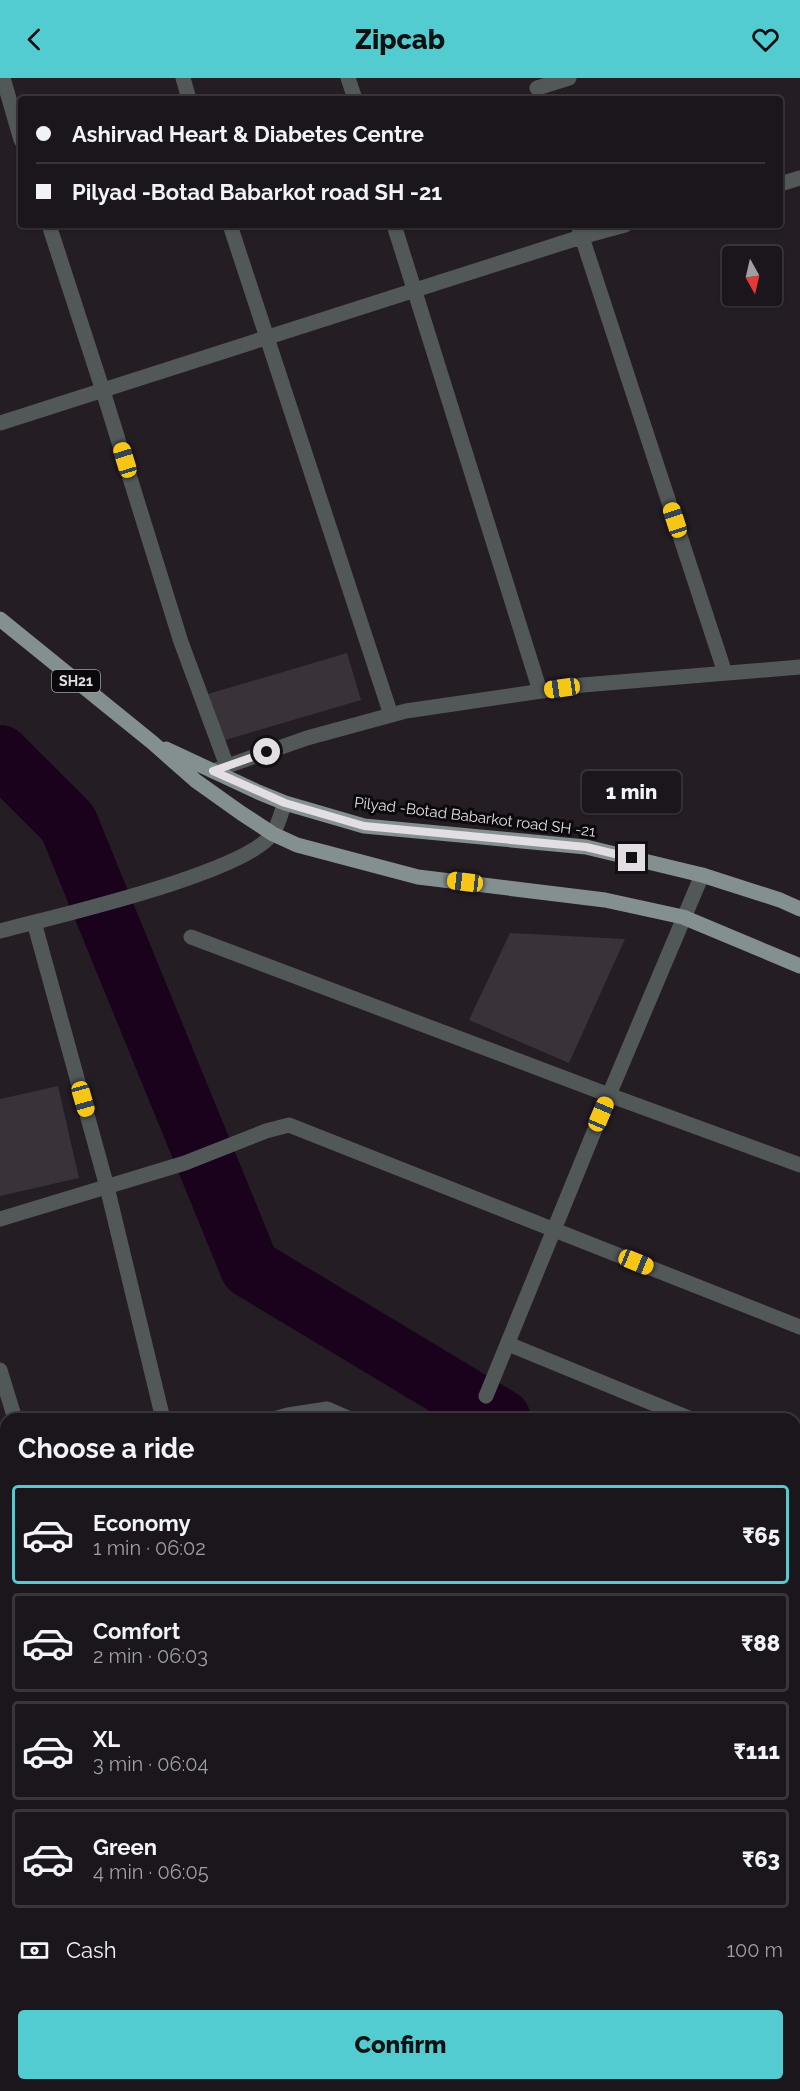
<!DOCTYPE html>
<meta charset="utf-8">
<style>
:root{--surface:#1b161b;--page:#282328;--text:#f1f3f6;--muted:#a09fa3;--line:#39353a;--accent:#52ccd0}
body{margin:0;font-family:Raleway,sans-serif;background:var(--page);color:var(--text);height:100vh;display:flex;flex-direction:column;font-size:22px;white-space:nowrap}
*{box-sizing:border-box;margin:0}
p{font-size:20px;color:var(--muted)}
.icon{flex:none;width:33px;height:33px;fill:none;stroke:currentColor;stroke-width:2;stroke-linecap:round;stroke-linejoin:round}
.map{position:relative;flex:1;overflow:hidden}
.details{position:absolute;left:0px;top:1335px;width:801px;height:678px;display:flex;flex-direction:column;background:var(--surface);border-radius:18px 18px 0 0;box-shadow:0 2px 4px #0004,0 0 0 2px var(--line)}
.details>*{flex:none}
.hud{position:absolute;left:18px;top:18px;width:765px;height:132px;border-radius:6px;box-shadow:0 2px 4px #0004,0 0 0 2px var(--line);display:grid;align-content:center;height:132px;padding:0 18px;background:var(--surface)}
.needle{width:39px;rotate:172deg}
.fabs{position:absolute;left:722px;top:168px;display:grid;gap:12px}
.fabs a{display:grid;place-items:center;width:60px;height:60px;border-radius:6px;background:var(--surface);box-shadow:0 2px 4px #0004,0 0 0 2px var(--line);font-size:30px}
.end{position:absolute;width:27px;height:27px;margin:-14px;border:8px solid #e2dee3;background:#111;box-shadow:0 0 0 3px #111}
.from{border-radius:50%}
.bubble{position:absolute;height:42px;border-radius:6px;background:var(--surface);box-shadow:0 2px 4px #0004,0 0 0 2px var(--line);font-size:20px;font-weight:800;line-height:42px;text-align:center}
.car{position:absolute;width:18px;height:36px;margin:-18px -9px;border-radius:8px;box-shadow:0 0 4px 2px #0007;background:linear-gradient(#f5c518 24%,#345 0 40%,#f5c518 0 76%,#345 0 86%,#f5c518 0)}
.hud b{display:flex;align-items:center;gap:21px;height:57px;font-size:22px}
.hud b+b{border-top:2px solid var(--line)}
.hud i{width:15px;height:15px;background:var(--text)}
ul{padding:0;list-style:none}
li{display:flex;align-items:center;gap:18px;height:99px;margin:0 12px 9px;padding:0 6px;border:3px solid var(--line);border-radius:6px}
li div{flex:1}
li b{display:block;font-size:22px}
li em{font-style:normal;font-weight:800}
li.on{border-color:var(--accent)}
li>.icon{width:54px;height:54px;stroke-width:1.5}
h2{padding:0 18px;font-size:27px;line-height:72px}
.pay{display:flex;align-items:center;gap:15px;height:66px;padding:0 18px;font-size:22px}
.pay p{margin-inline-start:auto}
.button{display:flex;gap:12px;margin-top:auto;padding:12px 18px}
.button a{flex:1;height:69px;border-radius:6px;background:var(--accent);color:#111;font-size:24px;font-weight:800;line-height:69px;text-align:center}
header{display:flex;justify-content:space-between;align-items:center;height:78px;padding:0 18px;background:var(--accent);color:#111;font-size:27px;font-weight:800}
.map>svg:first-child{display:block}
</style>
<header><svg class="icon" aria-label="back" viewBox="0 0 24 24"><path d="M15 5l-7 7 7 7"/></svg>Zipcab<svg class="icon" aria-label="heart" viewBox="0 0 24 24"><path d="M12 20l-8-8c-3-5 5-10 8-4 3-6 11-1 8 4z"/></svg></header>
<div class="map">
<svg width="800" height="2013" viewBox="0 0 800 2013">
<rect width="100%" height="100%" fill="#241d24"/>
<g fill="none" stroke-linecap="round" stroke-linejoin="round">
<!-- river -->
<path stroke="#1a011c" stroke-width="60" d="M0,677L68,745L250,1190L501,1341
M795,1643L800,1651"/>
</g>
<!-- building -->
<path fill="#393239" d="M347,575L361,622L222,663L208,616Z
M510,855L625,861L569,985L469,942Z
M58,1008L79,1100L0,1118V1021Z"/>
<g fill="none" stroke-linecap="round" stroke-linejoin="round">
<!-- street -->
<path stroke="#525858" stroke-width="15" d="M3,0L21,62
M183,0L189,21
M348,0L355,21
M537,10L569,0
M780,106L800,100
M49,147L103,313L181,564L227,688
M230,147L391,637
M394,147L540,613
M578,147L725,595
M0,345L581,159L625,147
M213,693L307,660L406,633L583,607L800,589
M34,844L107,1109L163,1341
M0,853C52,839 247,795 273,755C279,746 281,734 285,725
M191,859L609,1017L800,1087
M0,1141L185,1085L266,1053L289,1047L800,1249
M508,1266L691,1341
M0,1292L15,1341
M486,1318L609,1017L702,797
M274,1341L288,1337L327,1331L350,1341
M795,1384L800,1386
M0,1429L6,1427
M0,1655L6,1653
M0,1727L6,1741
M85,2007L86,2013
M268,2007L271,2013
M408,2007L411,2013
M589,2007L593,2013
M774,2007L777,2013
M508,2013L519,2007"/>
<!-- primary -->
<path stroke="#849090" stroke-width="15" d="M0,541L153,665L196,703L241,735L273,756L297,767L418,799L605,822L683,839L800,888
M166,671L258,714L285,725L364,748L586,769L702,797L780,822L800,831"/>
</g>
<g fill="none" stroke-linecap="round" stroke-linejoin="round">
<!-- route -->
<path stroke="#e2dee3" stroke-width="8" d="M267,674L213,693L285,725L364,748L586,769L632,780"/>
</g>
<g text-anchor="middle" stroke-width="6" stroke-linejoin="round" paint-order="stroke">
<!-- shield labels -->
<rect fill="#0b080b" stroke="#a29ea2" stroke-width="1.5" x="52" y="592" width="48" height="22" rx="4.5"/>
<g font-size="14" font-weight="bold" fill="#e2dee3">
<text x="76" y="608">SH21</text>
</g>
<!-- street labels -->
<g font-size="15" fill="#e2dee3" stroke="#0b080b">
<text transform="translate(475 739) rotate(7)" y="5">Pilyad -Botad Babarkot road SH -21</text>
</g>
</g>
</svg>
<div class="fabs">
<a><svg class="needle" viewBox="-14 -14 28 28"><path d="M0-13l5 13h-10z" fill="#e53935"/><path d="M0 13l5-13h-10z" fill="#a09fa3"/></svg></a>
</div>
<i class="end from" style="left:267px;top:674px"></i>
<i class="end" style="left:632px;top:780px"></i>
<div class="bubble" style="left:582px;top:693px;width:99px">1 min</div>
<i class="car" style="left:125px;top:382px;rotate:343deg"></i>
<i class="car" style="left:675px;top:442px;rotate:342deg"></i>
<i class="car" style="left:562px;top:610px;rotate:262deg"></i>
<i class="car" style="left:465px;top:804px;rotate:277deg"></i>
<i class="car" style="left:83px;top:1021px;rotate:164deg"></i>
<i class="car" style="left:601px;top:1036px;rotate:23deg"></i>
<i class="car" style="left:636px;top:1184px;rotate:112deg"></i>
<div class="hud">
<b><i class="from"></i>Ashirvad Heart &amp; Diabetes Centre</b>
<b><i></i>Pilyad -Botad Babarkot road SH -21</b>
</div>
<section class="details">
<h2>Choose a ride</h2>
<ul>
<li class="on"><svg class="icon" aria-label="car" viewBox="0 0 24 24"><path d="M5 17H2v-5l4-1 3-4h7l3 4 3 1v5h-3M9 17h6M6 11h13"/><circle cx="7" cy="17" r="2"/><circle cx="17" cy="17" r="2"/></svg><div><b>Economy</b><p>1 min · 06:02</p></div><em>₹65</em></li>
<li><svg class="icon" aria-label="car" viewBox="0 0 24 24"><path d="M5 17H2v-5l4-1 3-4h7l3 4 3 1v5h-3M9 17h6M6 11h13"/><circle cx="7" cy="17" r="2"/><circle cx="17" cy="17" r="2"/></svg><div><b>Comfort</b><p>2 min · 06:03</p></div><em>₹88</em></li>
<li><svg class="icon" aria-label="car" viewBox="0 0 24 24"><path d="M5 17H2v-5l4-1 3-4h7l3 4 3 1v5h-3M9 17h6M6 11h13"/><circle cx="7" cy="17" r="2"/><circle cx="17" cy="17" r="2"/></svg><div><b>XL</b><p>3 min · 06:04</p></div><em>₹111</em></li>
<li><svg class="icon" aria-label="car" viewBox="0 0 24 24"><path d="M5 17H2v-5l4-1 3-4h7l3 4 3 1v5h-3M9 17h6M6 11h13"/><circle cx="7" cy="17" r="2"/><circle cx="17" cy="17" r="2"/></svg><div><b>Green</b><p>4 min · 06:05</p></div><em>₹63</em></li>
</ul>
<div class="pay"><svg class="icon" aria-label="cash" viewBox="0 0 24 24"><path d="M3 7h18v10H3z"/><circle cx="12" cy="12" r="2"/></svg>Cash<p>100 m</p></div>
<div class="button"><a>Confirm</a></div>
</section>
</div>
